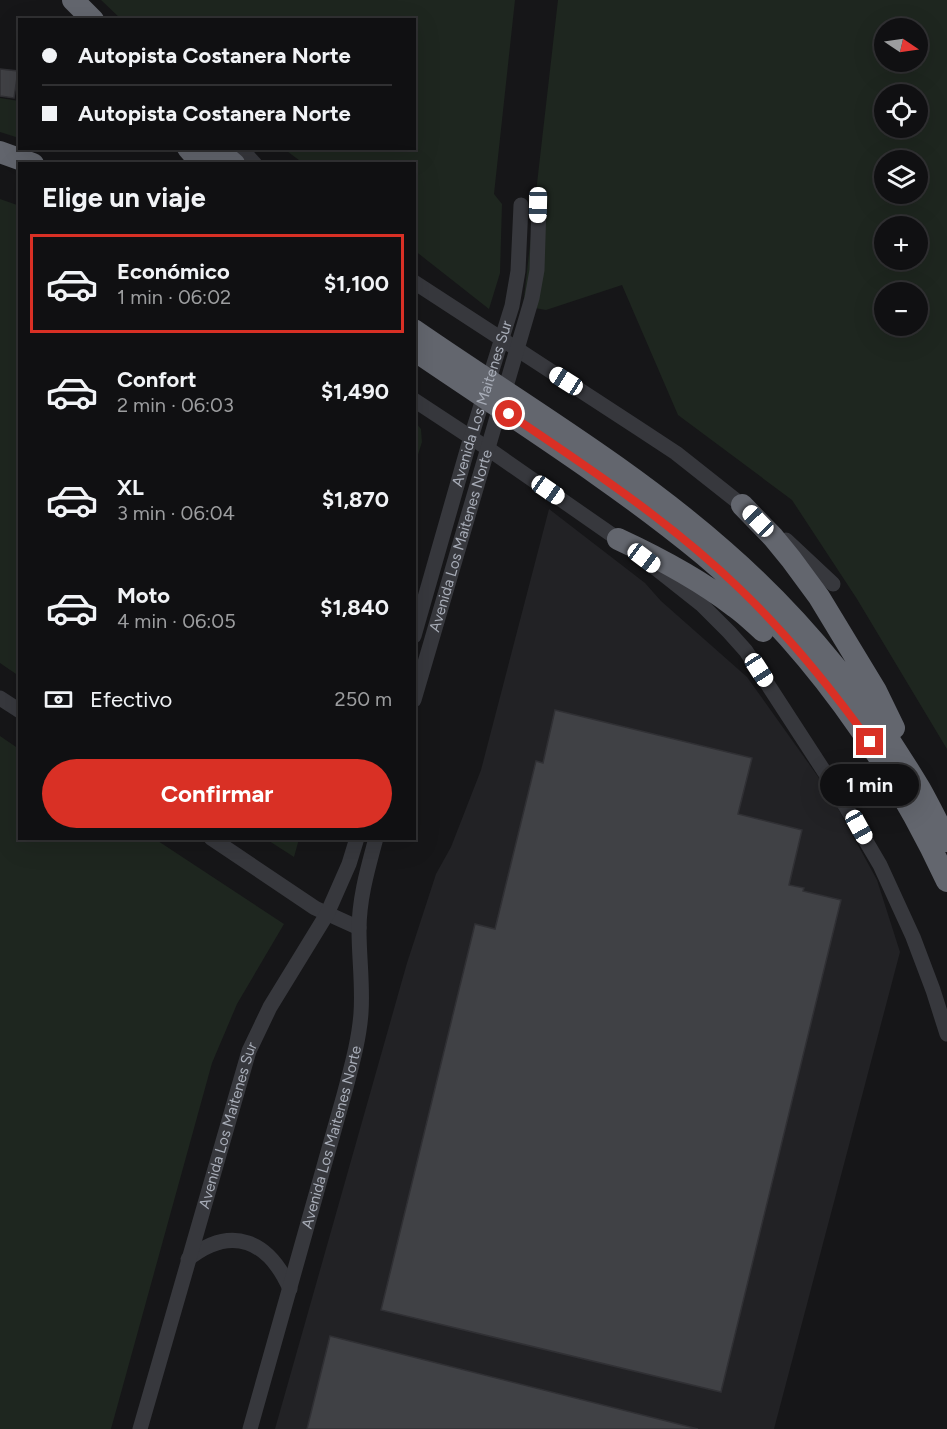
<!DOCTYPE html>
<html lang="es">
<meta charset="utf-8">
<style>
:root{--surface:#101012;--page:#1e1e20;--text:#f1f3f6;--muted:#9c9d9f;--line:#303032;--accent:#d93025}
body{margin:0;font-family:Figtree,sans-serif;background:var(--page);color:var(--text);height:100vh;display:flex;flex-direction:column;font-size:22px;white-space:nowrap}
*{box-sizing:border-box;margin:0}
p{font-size:20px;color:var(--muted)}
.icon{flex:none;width:33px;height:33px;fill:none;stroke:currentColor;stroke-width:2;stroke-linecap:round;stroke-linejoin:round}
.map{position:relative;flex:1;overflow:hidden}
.sheet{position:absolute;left:18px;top:162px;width:398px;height:678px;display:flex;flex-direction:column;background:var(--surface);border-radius:0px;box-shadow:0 6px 24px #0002,0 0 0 2px var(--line)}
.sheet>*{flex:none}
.hud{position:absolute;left:18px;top:18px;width:398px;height:132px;border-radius:0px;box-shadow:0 6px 24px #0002,0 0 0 2px var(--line);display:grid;align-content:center;height:132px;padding:0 24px;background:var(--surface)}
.needle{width:39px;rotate:103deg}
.fabs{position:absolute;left:874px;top:18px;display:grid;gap:12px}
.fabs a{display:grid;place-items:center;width:54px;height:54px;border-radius:50%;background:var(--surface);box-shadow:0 6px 24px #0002,0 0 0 2px var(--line);font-size:30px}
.end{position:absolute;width:27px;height:27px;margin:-14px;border:8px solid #d93025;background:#fff;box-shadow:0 0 0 3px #fff}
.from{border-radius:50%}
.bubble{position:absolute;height:42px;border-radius:21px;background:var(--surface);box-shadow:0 6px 24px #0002,0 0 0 2px var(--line);font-size:20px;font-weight:700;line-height:42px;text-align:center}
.car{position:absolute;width:18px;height:36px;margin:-18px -9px;border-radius:8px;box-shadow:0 0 4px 2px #0007;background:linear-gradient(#fff 24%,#345 0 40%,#fff 0 76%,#345 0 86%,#fff 0)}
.hud b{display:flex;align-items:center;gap:21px;height:57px;font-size:22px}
.hud b+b{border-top:2px solid var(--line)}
.hud i{width:15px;height:15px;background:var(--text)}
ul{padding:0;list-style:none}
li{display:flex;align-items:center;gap:18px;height:99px;margin:0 12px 9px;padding:0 12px;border:3px solid transparent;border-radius:0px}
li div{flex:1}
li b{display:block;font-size:22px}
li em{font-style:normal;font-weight:700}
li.active{border-color:var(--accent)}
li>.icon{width:54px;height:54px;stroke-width:1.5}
h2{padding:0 24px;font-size:27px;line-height:72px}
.pay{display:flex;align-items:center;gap:15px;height:66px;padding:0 24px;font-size:22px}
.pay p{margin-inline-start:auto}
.button{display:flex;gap:12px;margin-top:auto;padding:12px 24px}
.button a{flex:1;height:69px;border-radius:36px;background:var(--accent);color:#fff;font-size:24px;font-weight:700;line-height:69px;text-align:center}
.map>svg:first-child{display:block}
</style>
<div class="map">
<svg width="947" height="1429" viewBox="0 0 947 1429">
<rect width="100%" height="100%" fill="#161618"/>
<!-- built -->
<path fill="#222225" d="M549,509L645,583L661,601L747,677L829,792L877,880L900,952L774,1429H275L407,963L436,874L451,847L481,770Z"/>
<!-- green -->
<path fill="#1e261f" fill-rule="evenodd" d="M101,0H515L494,194L502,204L500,273L489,309L414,250V164L303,163L284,149L414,148V20L121,19Z
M558,0H947V749L857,599L792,500L678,415L622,285L546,310L523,306ZM885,28H918V62H885ZM885,94H918V128H885ZM885,160H918V194H885ZM885,226H918V260H885ZM885,292H918V326H885Z
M0,98L19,101V138L0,132Z
M0,199L20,206L19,676L0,663Z
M414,421L421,429L422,442L414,467Z
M0,736L19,749L20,838L155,839L284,924L237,1004L212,1063L111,1429H0Z
M266,839H299L294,857Z"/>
<!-- building -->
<path fill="#404145" stroke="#303034" stroke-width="1.5" d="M0,69L18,71L14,98L0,96Z
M555,710L752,758L738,814L802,830L789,885L804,888L803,891L841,900L721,1392L381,1310L475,924L495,929L536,761L543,763Z
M330,1336L698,1429H307Z"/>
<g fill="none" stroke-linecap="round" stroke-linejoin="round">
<!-- minor -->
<g stroke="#37383d" stroke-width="15">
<path d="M241,149L255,164"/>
<path d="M414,282L638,428L676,453L748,510"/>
<path d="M414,400L487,448L625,544"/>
<path d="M786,540L833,584"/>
<path d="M653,566L701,604L729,632L746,651L833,785L880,865L913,937L933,990L947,1034"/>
<path id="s1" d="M414,636L468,447L512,306L518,271L521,205"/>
<path d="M0,698L20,711"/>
<path id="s2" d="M414,700L532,298L537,270L539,205"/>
<path d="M211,838L315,908L359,928"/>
<path d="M188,1259C232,1224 269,1241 290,1289"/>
<path id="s3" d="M140,1429L249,1051L270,1007L327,914L349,864L357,838"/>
<path id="s4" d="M250,1429L344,1095C351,1068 359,1041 361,1013C363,985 359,958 359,930C359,898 368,868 376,838"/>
</g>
<!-- highway -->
<path stroke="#63666e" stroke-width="22" d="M73,0L93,20
M188,148L202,164
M215,148L234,164
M0,152L33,164
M414,330C518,402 629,467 724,551C802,619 867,700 920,789C929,805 938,823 947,841
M414,350C512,417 613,480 704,555C808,642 890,759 947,881
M742,505L773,537L791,559L819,597L876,691L894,728
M618,539C659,558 699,579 735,607C745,614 754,623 763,631"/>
</g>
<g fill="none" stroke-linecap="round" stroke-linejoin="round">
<!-- route -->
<path stroke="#d93025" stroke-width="8" d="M509,414C589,468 671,522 741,590C789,636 831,688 870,742"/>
</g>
<g text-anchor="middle" stroke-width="5" stroke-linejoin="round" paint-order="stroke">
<!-- street labels -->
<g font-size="15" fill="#a8adb8" stroke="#111113">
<text dy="5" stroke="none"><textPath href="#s1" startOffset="242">Avenida Los Maitenes Sur</textPath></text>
<text dy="5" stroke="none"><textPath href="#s2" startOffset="166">Avenida Los Maitenes Norte</textPath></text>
<text dy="5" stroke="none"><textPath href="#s3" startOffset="316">Avenida Los Maitenes Sur</textPath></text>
<text dy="5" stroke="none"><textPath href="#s4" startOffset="303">Avenida Los Maitenes Norte</textPath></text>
</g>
</g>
</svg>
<div class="fabs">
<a><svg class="needle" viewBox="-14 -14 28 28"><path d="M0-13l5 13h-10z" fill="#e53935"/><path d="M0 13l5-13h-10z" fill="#9c9d9f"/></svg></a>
<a><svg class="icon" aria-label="locate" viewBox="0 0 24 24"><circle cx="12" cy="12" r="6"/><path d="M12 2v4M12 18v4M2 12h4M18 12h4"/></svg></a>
<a><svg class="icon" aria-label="layers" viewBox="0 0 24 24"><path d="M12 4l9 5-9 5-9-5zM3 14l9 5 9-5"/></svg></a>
<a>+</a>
<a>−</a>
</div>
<i class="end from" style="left:509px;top:414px"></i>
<i class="end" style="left:870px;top:742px"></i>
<div class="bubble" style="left:820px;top:764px;width:99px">1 min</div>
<i class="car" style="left:538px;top:205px;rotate:181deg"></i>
<i class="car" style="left:566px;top:381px;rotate:302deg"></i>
<i class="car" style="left:548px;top:490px;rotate:125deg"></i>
<i class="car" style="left:758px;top:521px;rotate:316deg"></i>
<i class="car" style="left:644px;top:558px;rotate:127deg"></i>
<i class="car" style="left:759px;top:670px;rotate:147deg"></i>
<i class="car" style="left:859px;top:827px;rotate:151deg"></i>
<div class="hud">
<b><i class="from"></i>Autopista Costanera Norte</b>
<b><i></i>Autopista Costanera Norte</b>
</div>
<section class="sheet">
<h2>Elige un viaje</h2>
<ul>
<li class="active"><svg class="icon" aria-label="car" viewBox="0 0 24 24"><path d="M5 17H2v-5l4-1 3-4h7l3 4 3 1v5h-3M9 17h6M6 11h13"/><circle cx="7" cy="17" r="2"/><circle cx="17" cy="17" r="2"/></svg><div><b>Económico</b><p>1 min · 06:02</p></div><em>$1,100</em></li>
<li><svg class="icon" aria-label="car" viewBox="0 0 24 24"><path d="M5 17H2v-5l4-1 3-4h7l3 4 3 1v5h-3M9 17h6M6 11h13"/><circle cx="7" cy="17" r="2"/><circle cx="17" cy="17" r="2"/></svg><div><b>Confort</b><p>2 min · 06:03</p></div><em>$1,490</em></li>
<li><svg class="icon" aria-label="car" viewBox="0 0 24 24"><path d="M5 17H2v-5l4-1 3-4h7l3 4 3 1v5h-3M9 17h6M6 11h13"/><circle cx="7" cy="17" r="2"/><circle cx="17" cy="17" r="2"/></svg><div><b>XL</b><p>3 min · 06:04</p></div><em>$1,870</em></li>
<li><svg class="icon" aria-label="car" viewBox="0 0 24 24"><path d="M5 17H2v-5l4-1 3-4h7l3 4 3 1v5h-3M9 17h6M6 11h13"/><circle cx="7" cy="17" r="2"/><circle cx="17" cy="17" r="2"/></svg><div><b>Moto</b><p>4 min · 06:05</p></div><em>$1,840</em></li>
</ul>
<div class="pay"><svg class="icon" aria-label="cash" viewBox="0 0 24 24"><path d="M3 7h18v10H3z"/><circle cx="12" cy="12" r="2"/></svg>Efectivo<p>250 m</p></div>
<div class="button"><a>Confirmar</a></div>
</section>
</div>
